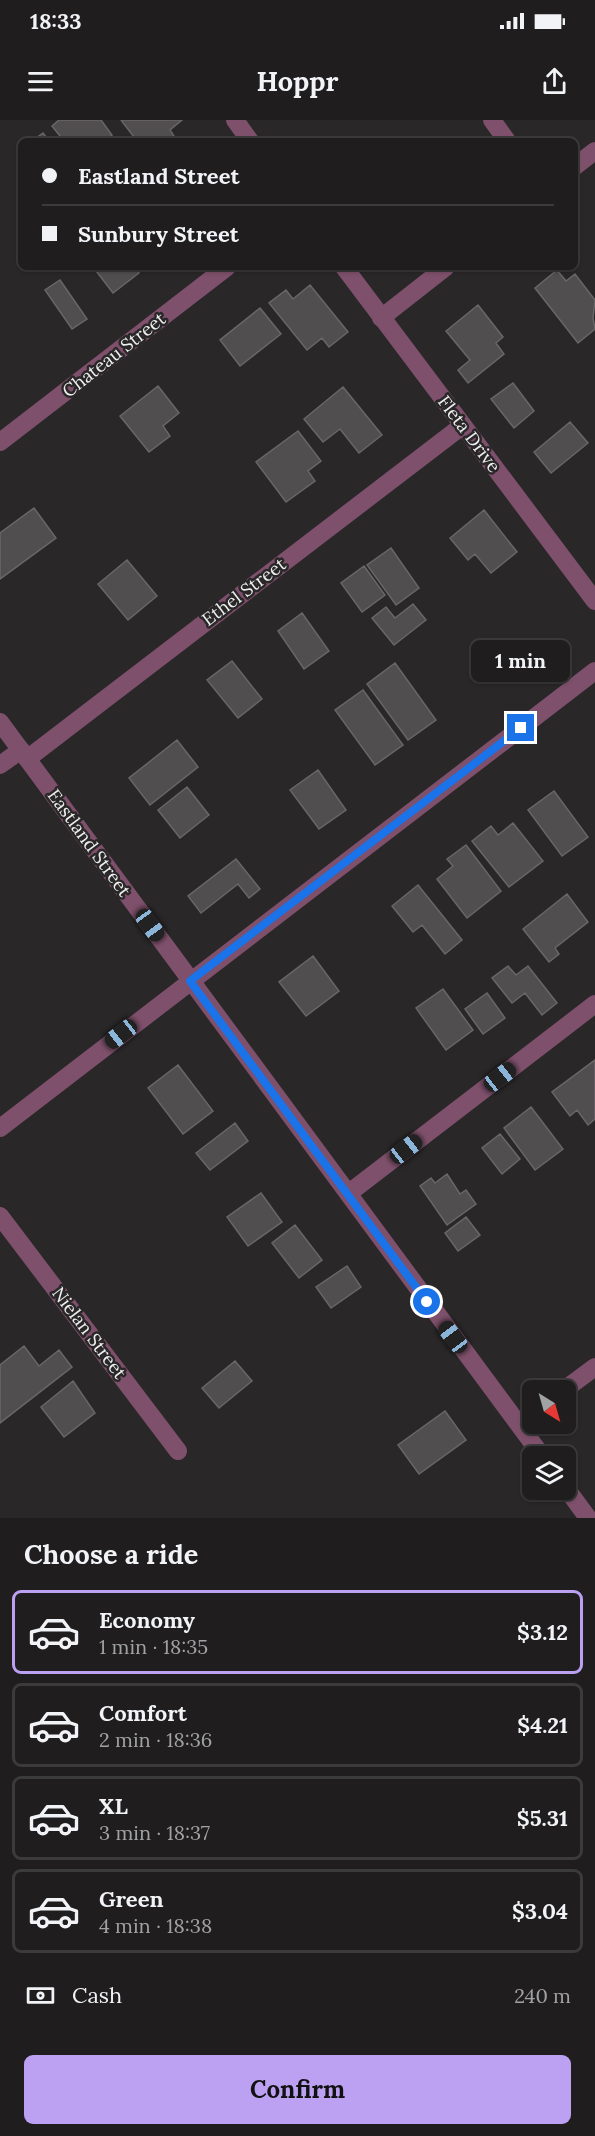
<!DOCTYPE html>
<meta charset="utf-8">
<style>
:root{--surface:#1f1d1e;--page:#272627;--text:#f1f3f6;--muted:#a1a2a4;--line:#3c3b3c;--accent:#bca0f2}
body{margin:0;font-family:Lora,serif;background:var(--page);color:var(--text);height:100vh;display:flex;flex-direction:column;font-size:22px;white-space:nowrap}
*{box-sizing:border-box;margin:0}
p{font-size:20px;color:var(--muted)}
.icon{flex:none;width:33px;height:33px;fill:none;stroke:currentColor;stroke-width:2;stroke-linecap:round;stroke-linejoin:round}
.map{position:relative;height:1398px;overflow:hidden}
.drawer{display:flex;flex-direction:column;background:var(--surface);flex:1}
.drawer>*{flex:none}
.guide{position:absolute;left:18px;top:18px;width:560px;height:132px;border-radius:9px;box-shadow:0 2px 4px #0004,0 0 0 2px var(--line);display:grid;align-content:center;height:132px;padding:0 24px;background:var(--surface)}
.needle{width:39px;rotate:143deg}
.tools{position:absolute;left:522px;top:1260px;display:grid;gap:12px}
.tools a{display:grid;place-items:center;width:54px;height:54px;border-radius:9px;background:var(--surface);box-shadow:0 2px 4px #0004,0 0 0 2px var(--line);font-size:30px}
.end{position:absolute;width:27px;height:27px;margin:-14px;border:8px solid #1a73e8;background:#fff;box-shadow:0 0 0 3px #fff}
.from{border-radius:50%}
.bubble{position:absolute;height:42px;border-radius:9px;background:var(--surface);box-shadow:0 2px 4px #0004,0 0 0 2px var(--line);font-size:20px;font-weight:700;line-height:42px;text-align:center}
.car{position:absolute;width:18px;height:36px;margin:-18px -9px;border-radius:8px;box-shadow:0 0 4px 2px #0007;background:linear-gradient(#222 24%,#8ab4d8 0 40%,#222 0 76%,#8ab4d8 0 86%,#222 0)}
.guide b{display:flex;align-items:center;gap:21px;height:57px;font-size:22px}
.guide b+b{border-top:2px solid var(--line)}
.guide i{width:15px;height:15px;background:var(--text)}
ul{padding:0;list-style:none}
li{display:flex;align-items:center;gap:18px;height:84px;margin:0 12px 9px;padding:0 12px;border:3px solid var(--line);border-radius:9px}
li div{flex:1}
li b{display:block;font-size:22px}
li em{font-style:normal;font-weight:700}
li.active{border-color:var(--accent)}
li>.icon{width:54px;height:54px;stroke-width:1.5}
h2{padding:0 24px;font-size:27px;line-height:72px}
.pay{display:flex;align-items:center;gap:15px;height:66px;padding:0 24px;font-size:22px}
.pay p{margin-inline-start:auto}
.cta{display:flex;gap:12px;margin-top:auto;padding:12px 24px}
.cta a{flex:1;height:69px;border-radius:9px;background:var(--accent);color:#111;font-size:24px;font-weight:700;line-height:69px;text-align:center}
.status{display:flex;justify-content:space-between;align-items:center;height:42px;padding:0 30px;background:var(--surface);direction:ltr}
.status svg{height:16px;fill:currentColor}
header{display:flex;justify-content:space-between;align-items:center;height:78px;padding:0 24px;background:var(--surface);font-size:27px;font-weight:700}
.map>svg:first-child{display:block}
</style>
<div class="status"><b>18:33</b><svg viewBox="0 0 49 12"><path d="M0 12V9h3v3zM5 12V6h3v6zM10 12V3h3v9zM15 12V0h3v12zM26 1h20v11H26zM47 4h2v5h-2z"/></svg></div>
<header><svg class="icon" aria-label="menu" viewBox="0 0 24 24"><path d="M4 6h16M4 12h16M4 18h16"/></svg>Hoppr<svg class="icon" aria-label="share" viewBox="0 0 24 24"><path d="M12 15V3M7 8l5-5 5 5M5 13v7h14v-7"/></svg></header>
<div class="map">
<svg width="595" height="1398" viewBox="0 0 595 1398">
<rect width="100%" height="100%" fill="#292728"/>
<!-- building -->
<path fill="#514e50" stroke="#696668" stroke-width="1.5" d="M59,0H101L112,15L104,21H64L52,6Z
M121,0H182L170,10L174,16L168,21H137Z
M43,13L49,21H32Z
M93,147H134L139,153L113,173Z
M557,150L566,161L575,154L595,180L593,198L595,209L578,223L535,168Z
M60,160L87,199L72,209L45,170Z
M310,165L348,212L329,227L322,218L307,230L269,183L286,170L293,179Z
M478,185L503,217L496,223L504,234L468,263L458,250L470,240L446,211Z
M260,188L281,214L240,246L220,220Z
M513,263L534,291L514,308L491,279Z
M158,266L179,293L163,306L170,316L149,332L120,296Z
M343,267L382,315L359,333L340,309L323,322L304,299Z
M570,302L588,323L551,353L534,332Z
M298,311L321,341L308,351L315,361L286,382L256,342Z
M34,388L56,418L0,459V413Z
M484,390L517,432L491,453L475,434L468,440L450,418Z
M391,428L419,468L396,485L367,445Z
M127,440L157,476L128,500L98,464Z
M364,446L385,475L362,492L341,463Z
M413,484L426,500L394,525L372,498L386,487L395,498Z
M302,493L329,531L304,549L278,511Z
M232,541L262,579L238,598L207,560Z
M395,543L436,600L408,620L367,564Z
M363,570L403,625L375,645L335,590Z
M177,620L198,647L150,685L129,658Z
M318,650L346,690L319,709L290,670Z
M187,667L209,695L180,718L158,690Z
M554,671L588,717L562,736L528,690Z
M513,703L543,741L509,767L472,721L491,706L498,715Z
M466,725L501,771L467,798L437,759L453,746L447,739Z
M236,739L260,769L249,778L238,764L201,793L188,776Z
M418,765L462,820L445,834L422,805L413,812L392,786Z
M567,774L588,802L555,828L559,834L549,842L523,809Z
M313,836L339,871L306,896L279,862Z
M508,846L516,855L528,846L557,883L542,895L525,873L512,883L492,858Z
M443,869L473,910L446,930L416,888Z
M487,873L505,898L483,914L465,889Z
M595,940V999L588,1005L577,990L570,996L552,972Z
M178,945L213,991L183,1014L148,968Z
M531,987L563,1029L535,1050L504,1008Z
M235,1003L248,1021L210,1050L196,1033Z
M500,1014L520,1039L502,1054L482,1028Z
M447,1054L460,1074L466,1070L476,1084L447,1105L420,1066L431,1058L435,1063Z
M261,1073L282,1102L248,1126L227,1097Z
M466,1097L480,1115L458,1131L445,1113Z
M295,1105L322,1140L299,1158L272,1123Z
M347,1146L361,1167L331,1188L316,1167Z
M24,1226L39,1246L59,1230L72,1247L0,1303V1245Z
M235,1241L252,1261L219,1288L202,1268Z
M73,1261L95,1293L64,1317L41,1287Z
M445,1291L466,1320L419,1354L398,1325Z"/>
<g fill="none" stroke-linecap="round" stroke-linejoin="round">
<!-- minor -->
<path stroke="#7e506b" stroke-width="18" d="M235,0L250,21
M492,0L507,21
M574,47L595,31
M344,147L595,481
M381,198L446,147
M0,322L227,147
M0,602L542,1336
M27,639L462,306
M0,645L21,630
M0,1008L595,551
M349,1073L595,884
M0,1096L178,1331
M564,1270L595,1247
M566,1368L588,1398"/>
</g>
<g fill="none" stroke-linecap="round" stroke-linejoin="round">
<!-- route -->
<path stroke="#1a73e8" stroke-width="8" d="M427,1182L190,861L521,608"/>
</g>
<g text-anchor="middle" stroke-width="5" stroke-linejoin="round" paint-order="stroke">
<!-- street labels -->
<g font-size="18" fill="#f0eff0" stroke="#292728">
<text transform="translate(114 235) rotate(-38)" y="6">Chateau Street</text>
<text transform="translate(469 314) rotate(53)" y="6">Fleta Drive</text>
<text transform="translate(244 472) rotate(-37)" y="6">Ethel Street</text>
<text transform="translate(89 723) rotate(54)" y="6">Eastland Street</text>
<text transform="translate(89 1213) rotate(53)" y="6">Nielan Street</text>
</g>
</g>
</svg>
<div class="tools">
<a><svg class="needle" viewBox="-14 -14 28 28"><path d="M0-13l5 13h-10z" fill="#e53935"/><path d="M0 13l5-13h-10z" fill="#a1a2a4"/></svg></a>
<a><svg class="icon" aria-label="layers" viewBox="0 0 24 24"><path d="M12 4l9 5-9 5-9-5zM3 14l9 5 9-5"/></svg></a>
</div>
<i class="end from" style="left:427px;top:1182px"></i>
<i class="end" style="left:521px;top:608px"></i>
<div class="bubble" style="left:471px;top:520px;width:99px">1 min</div>
<i class="car" style="left:150px;top:805px;rotate:144deg"></i>
<i class="car" style="left:121px;top:914px;rotate:232deg"></i>
<i class="car" style="left:500px;top:957px;rotate:52deg"></i>
<i class="car" style="left:406px;top:1029px;rotate:52deg"></i>
<i class="car" style="left:453px;top:1217px;rotate:323deg"></i>
<div class="guide">
<b><i class="from"></i>Eastland Street</b>
<b><i></i>Sunbury Street</b>
</div>
</div>
<section class="drawer">
<h2>Choose a ride</h2>
<ul>
<li class="active"><svg class="icon" aria-label="car" viewBox="0 0 24 24"><path d="M5 17H2v-5l4-1 3-4h7l3 4 3 1v5h-3M9 17h6M6 11h13"/><circle cx="7" cy="17" r="2"/><circle cx="17" cy="17" r="2"/></svg><div><b>Economy</b><p>1 min · 18:35</p></div><em>$3.12</em></li>
<li><svg class="icon" aria-label="car" viewBox="0 0 24 24"><path d="M5 17H2v-5l4-1 3-4h7l3 4 3 1v5h-3M9 17h6M6 11h13"/><circle cx="7" cy="17" r="2"/><circle cx="17" cy="17" r="2"/></svg><div><b>Comfort</b><p>2 min · 18:36</p></div><em>$4.21</em></li>
<li><svg class="icon" aria-label="car" viewBox="0 0 24 24"><path d="M5 17H2v-5l4-1 3-4h7l3 4 3 1v5h-3M9 17h6M6 11h13"/><circle cx="7" cy="17" r="2"/><circle cx="17" cy="17" r="2"/></svg><div><b>XL</b><p>3 min · 18:37</p></div><em>$5.31</em></li>
<li><svg class="icon" aria-label="car" viewBox="0 0 24 24"><path d="M5 17H2v-5l4-1 3-4h7l3 4 3 1v5h-3M9 17h6M6 11h13"/><circle cx="7" cy="17" r="2"/><circle cx="17" cy="17" r="2"/></svg><div><b>Green</b><p>4 min · 18:38</p></div><em>$3.04</em></li>
</ul>
<div class="pay"><svg class="icon" aria-label="cash" viewBox="0 0 24 24"><path d="M3 7h18v10H3z"/><circle cx="12" cy="12" r="2"/></svg>Cash<p>240 m</p></div>
<div class="cta"><a>Confirm</a></div>
</section>
